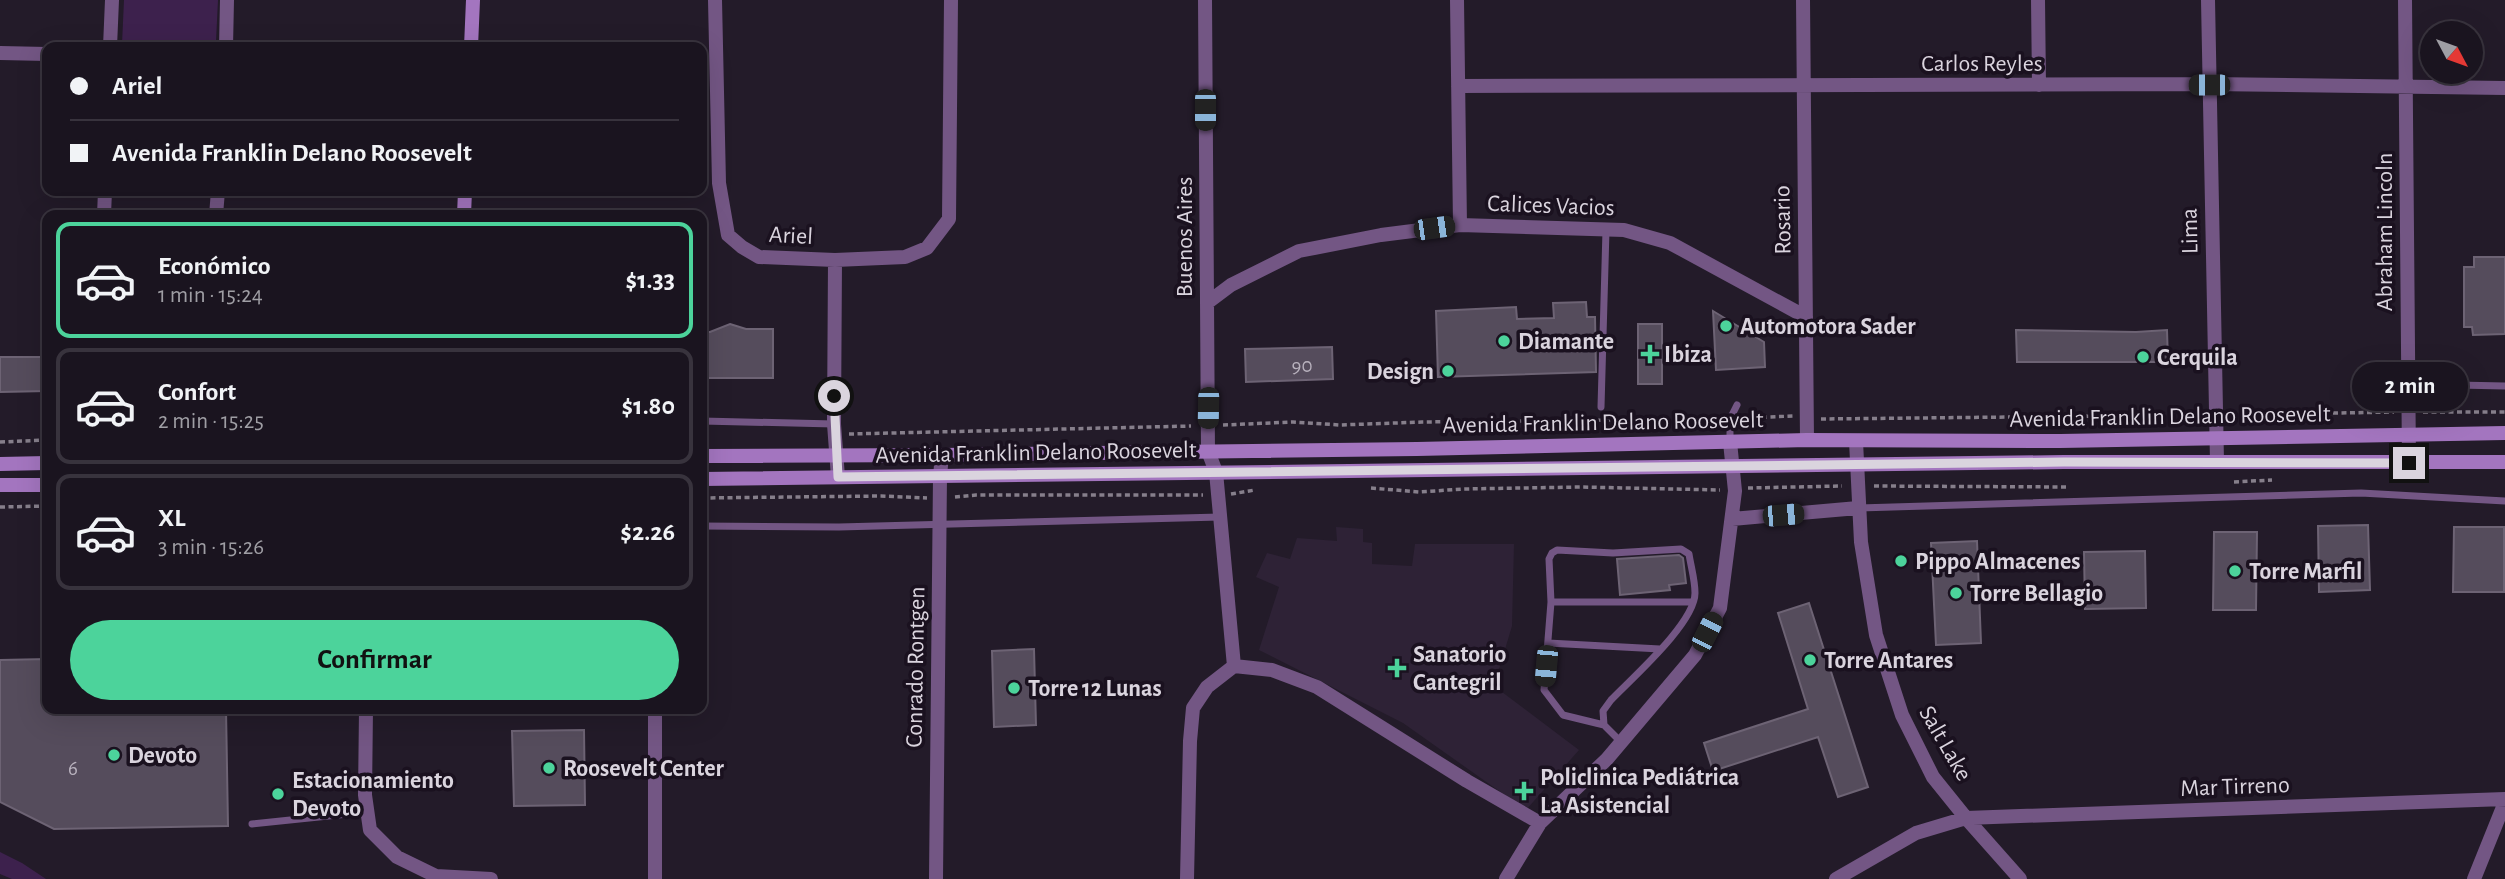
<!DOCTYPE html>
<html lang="es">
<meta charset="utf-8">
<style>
:root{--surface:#1a141f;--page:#27212c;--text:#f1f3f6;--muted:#9f9ea4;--line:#38333d;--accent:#4cd39b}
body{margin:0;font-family:"Alegreya Sans",sans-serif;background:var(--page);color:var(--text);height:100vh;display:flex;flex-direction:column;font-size:26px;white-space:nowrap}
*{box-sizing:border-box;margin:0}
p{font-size:23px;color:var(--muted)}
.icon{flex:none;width:38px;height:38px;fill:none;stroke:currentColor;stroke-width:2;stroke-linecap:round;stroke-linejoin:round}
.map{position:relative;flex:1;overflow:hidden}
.sheet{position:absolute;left:42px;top:210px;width:665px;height:504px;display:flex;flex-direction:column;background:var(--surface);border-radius:14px;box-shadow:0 7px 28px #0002,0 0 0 2px var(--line)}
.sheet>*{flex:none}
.hud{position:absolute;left:42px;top:42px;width:665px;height:154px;border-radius:14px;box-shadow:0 7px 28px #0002,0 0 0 2px var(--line);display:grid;align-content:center;height:154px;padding:0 28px;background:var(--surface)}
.needle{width:46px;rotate:131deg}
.fabs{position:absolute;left:2420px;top:21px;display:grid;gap:14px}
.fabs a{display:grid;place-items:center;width:63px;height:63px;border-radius:50%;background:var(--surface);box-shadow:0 7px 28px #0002,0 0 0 2px var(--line);font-size:35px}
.end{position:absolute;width:32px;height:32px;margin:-16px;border:9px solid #dad4de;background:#111;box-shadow:0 0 0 4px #111}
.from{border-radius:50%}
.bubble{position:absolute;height:49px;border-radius:24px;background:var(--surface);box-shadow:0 7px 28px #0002,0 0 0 2px var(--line);font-size:23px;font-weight:700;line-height:49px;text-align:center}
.car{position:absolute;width:21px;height:42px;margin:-21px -10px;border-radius:9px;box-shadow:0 0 5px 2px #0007;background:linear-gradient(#222 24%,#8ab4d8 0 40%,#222 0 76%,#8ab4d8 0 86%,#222 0)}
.hud b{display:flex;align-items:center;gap:24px;height:66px;font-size:26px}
.hud b+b{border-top:2px solid var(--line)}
.hud i{width:18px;height:18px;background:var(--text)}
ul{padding:12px 0 0;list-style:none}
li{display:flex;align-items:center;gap:21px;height:116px;margin:0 14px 10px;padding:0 14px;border:4px solid var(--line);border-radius:14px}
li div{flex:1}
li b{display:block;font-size:26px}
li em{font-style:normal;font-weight:700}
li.selected{border-color:var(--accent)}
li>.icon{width:63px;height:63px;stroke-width:1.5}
.primary-button{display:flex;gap:14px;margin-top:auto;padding:14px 28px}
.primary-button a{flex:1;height:80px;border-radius:42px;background:var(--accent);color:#111;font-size:28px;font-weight:700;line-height:80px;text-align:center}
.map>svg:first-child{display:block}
</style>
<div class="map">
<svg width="2505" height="879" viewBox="0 0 2505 879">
<rect width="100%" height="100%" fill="#231b29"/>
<!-- built -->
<path fill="#2e2236" d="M1336,527L1363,529V542L1372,543V564L1412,566L1415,544H1514L1512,626L1494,686L1579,750L1526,810L1403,723L1259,650L1279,587L1256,577L1267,553L1290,559L1297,538L1337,541Z"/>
<!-- green -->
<path fill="#3d214d" d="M124,0H218L216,41L122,44Z
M0,852L22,863L46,879H12L0,874Z"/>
<!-- building -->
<path fill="#554c5c" stroke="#6d6374" stroke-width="2" d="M2474,257H2505V334L2473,335L2472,327H2464V267H2474Z
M1586,302L1587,317H1595L1596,372L1438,377L1436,311L1516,307L1517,319L1554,318L1553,303Z
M1713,311L1764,342L1765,367L1716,370Z
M730,324L746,329H773V378H702V332H710Z
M1638,324H1662V384H1638Z
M2016,330L2136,332L2167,330L2168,362H2017Z
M1332,347L1333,379L1246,382L1245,349Z
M0,357H47V391L0,392Z
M2368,525L2370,590L2319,592L2318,526Z
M2454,527H2504V592H2453Z
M2214,532H2257L2256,610H2213Z
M1977,541L1981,643L1936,645L1931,543Z
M2145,551L2146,608L2085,609L2084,552Z
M1679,555L1683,558L1686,583L1669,585L1670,590L1620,595L1617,559Z
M1809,603L1868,787L1838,797L1818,737L1713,771L1704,743L1808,709L1778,613Z
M1034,649L1036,725L994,727L992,651Z
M47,659V709H226L228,826L54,829L0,802V660Z
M584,730L585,805L514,806L512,731Z"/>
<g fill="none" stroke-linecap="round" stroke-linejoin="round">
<!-- path -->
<path stroke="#867f8b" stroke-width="3.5" stroke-dasharray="5 3.5" stroke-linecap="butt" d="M2423,412H2505
M2231,415L2394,412
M1745,418L1793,416
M1821,419L2202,415
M1223,425L1293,422L1340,425L1422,422L1719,419
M849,434L1191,426
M0,442L47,440
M2234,482L2272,480
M1874,486L2066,487
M1371,488L1419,492L1464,489L1581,487L1720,490
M1748,488L1842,486
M1231,494L1255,490
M955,497L976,495H1203
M702,498L881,496L927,498
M0,507L47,506"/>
<!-- lane -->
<path stroke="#735684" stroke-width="7" d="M2408,384L2505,386
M1601,407L1606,230
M702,421L834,424
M1730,442V419L1737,405
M1859,508L2361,493L2505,501
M702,526L839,527L1220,517
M1551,602H1692
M1548,643L1660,649
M1604,725L1603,711L1611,700C1632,678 1695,623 1695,593C1695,580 1691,567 1689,554L1681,549L1613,553L1557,550L1552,553L1549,559L1551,602L1544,690L1563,715L1604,725L1621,742
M252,824L367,812"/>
<!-- street -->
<path stroke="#735684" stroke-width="14" d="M715,0L719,183L728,235L742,247L759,257L835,260L905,257L927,248L949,219L951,0
M1205,0L1208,451L1216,472L1234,666
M1457,0L1460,225
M1803,0L1807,440
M2038,0L2039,85
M2208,0L2217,461
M2405,0L2409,463
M110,47L112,0
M226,47L227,0
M0,53L47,54
M1458,86L2209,84L2505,88
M104,215L105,191
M216,215L218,191
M835,260L834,424L838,477
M1207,303L1231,285L1299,251L1381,235L1460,225L1624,230L1670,243L1806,317
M1856,441L1861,542L1876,635L1902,715L1933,777L1966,818L2020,879
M1732,519L1858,508
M1234,666L1272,670L1317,687L1467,781L1540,823
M366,709L365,795L370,830L397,857L436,876L491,879
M655,709V879
M936,879L940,476L942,455
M1187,879L1190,741L1193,708L1207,687L1234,666
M1506,879L1540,823L1607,759L1695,655L1720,608L1735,491L1730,442
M1836,879L1916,833L1966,818L2505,799
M2474,879L2505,802"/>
<!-- secondary -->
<path stroke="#a375bf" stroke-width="14" d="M471,47L473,0
M464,215L465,191
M702,456L942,455L1417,449L1807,440L2060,441L2505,433
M0,464L47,463
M702,479L2064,462H2505
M0,485H47"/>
</g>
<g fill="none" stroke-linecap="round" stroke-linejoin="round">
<!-- route -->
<path stroke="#dad4de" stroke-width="9" d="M834,396L838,477L2064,462L2409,463"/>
</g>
<!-- markers -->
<g fill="#4cd39b" stroke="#1a111f" stroke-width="2.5">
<circle cx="1726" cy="326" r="7"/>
<circle cx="1504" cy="341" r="7"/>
<path d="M1646.5 343.5h7v7h7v7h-7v7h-7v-7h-7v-7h7z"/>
<circle cx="2143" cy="357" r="7"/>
<circle cx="1448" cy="371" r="7"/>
<circle cx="1901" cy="561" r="7"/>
<circle cx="2235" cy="571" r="7"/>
<circle cx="1956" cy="593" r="7"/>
<circle cx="1810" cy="660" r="7"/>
<path d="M1393.5 657.5h7v7h7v7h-7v7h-7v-7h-7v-7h7z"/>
<circle cx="1014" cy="688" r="7"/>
<circle cx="114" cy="755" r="7"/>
<circle cx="549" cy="768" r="7"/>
<path d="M1520.5 780.5h7v7h7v7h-7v7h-7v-7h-7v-7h7z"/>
<circle cx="278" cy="794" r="7"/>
</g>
<g text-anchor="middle" stroke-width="7" stroke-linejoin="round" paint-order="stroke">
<!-- number labels -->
<g font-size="21" fill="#b9b2be">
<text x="1302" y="372">90</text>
<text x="73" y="775">6</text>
</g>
<!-- street labels -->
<g font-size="24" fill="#dad4de" stroke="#1a111f">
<text x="1982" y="71">Carlos Reyles</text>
<text transform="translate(1551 205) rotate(2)" y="8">Calices Vacios</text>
<text transform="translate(1782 220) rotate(-91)" y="8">Rosario</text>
<text transform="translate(2189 231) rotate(-91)" y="8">Lima</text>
<text transform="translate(2384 232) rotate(-90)" y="8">Abraham Lincoln</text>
<text transform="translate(791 235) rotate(3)" y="8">Ariel</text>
<text transform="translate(1184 237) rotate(-90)" y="8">Buenos Aires</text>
<text transform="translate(2170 416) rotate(-1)" y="8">Avenida Franklin Delano Roosevelt</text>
<text transform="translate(1603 422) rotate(-1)" y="8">Avenida Franklin Delano Roosevelt</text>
<text transform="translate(1036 452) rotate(-1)" y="8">Avenida Franklin Delano Roosevelt</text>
<text transform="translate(915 667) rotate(-89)" y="8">Conrado Rontgen</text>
<text transform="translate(1946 743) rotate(60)" y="8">Salt Lake</text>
<text transform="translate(2235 786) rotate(-2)" y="8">Mar Tirreno</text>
</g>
<!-- poi labels -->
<g font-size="24" font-weight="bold" fill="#dad4de" stroke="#1a111f" text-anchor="start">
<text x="1740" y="334">Automotora Sader</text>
<text x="1518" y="349">Diamante</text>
<text x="1664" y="362">Ibiza</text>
<text x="2157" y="365">Cerquila</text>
<text x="1434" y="379" text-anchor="end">Design</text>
<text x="1915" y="569">Pippo Almacenes</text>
<text x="2249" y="579">Torre Marfil</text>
<text x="1970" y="601">Torre Bellagio</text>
<text x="1413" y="662">Sanatorio<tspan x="1413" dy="28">Cantegril</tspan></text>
<text x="1824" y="668">Torre Antares</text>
<text x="1028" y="696">Torre 12 Lunas</text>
<text x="128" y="763">Devoto</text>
<text x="563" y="776">Roosevelt Center</text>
<text x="1540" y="785">Policlinica Pediátrica<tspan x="1540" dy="28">La Asistencial</tspan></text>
<text x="292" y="788">Estacionamiento<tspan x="292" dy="28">Devoto</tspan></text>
</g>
</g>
</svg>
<div class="fabs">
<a><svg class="needle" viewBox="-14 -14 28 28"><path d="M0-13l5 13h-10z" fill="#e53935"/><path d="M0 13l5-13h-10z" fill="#9f9ea4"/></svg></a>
</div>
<i class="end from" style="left:834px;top:396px"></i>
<i class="end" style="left:2409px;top:463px"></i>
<div class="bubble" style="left:2352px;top:362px;width:116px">2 min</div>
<i class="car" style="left:2209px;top:85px;rotate:270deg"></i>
<i class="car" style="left:1205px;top:110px;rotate:180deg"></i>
<i class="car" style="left:1434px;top:228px;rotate:82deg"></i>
<i class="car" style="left:1208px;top:408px;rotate:181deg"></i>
<i class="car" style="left:1783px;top:515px;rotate:85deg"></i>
<i class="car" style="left:1707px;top:632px;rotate:27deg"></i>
<i class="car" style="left:1546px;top:666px;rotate:185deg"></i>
<div class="hud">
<b><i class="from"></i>Ariel</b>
<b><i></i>Avenida Franklin Delano Roosevelt</b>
</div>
<section class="sheet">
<ul>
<li class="selected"><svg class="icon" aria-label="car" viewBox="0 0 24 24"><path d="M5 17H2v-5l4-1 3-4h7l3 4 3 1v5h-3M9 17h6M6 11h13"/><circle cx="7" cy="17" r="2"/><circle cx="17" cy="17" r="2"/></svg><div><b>Económico</b><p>1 min · 15:24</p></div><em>$1.33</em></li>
<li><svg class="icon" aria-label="car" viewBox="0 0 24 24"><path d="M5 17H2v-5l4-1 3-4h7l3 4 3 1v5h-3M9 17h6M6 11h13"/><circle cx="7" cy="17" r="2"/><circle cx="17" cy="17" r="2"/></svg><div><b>Confort</b><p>2 min · 15:25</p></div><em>$1.80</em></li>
<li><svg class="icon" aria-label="car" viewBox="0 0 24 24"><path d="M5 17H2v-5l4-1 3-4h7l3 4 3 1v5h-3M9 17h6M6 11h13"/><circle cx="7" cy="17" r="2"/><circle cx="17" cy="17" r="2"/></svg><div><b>XL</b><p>3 min · 15:26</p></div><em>$2.26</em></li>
</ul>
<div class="primary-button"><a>Confirmar</a></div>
</section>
</div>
